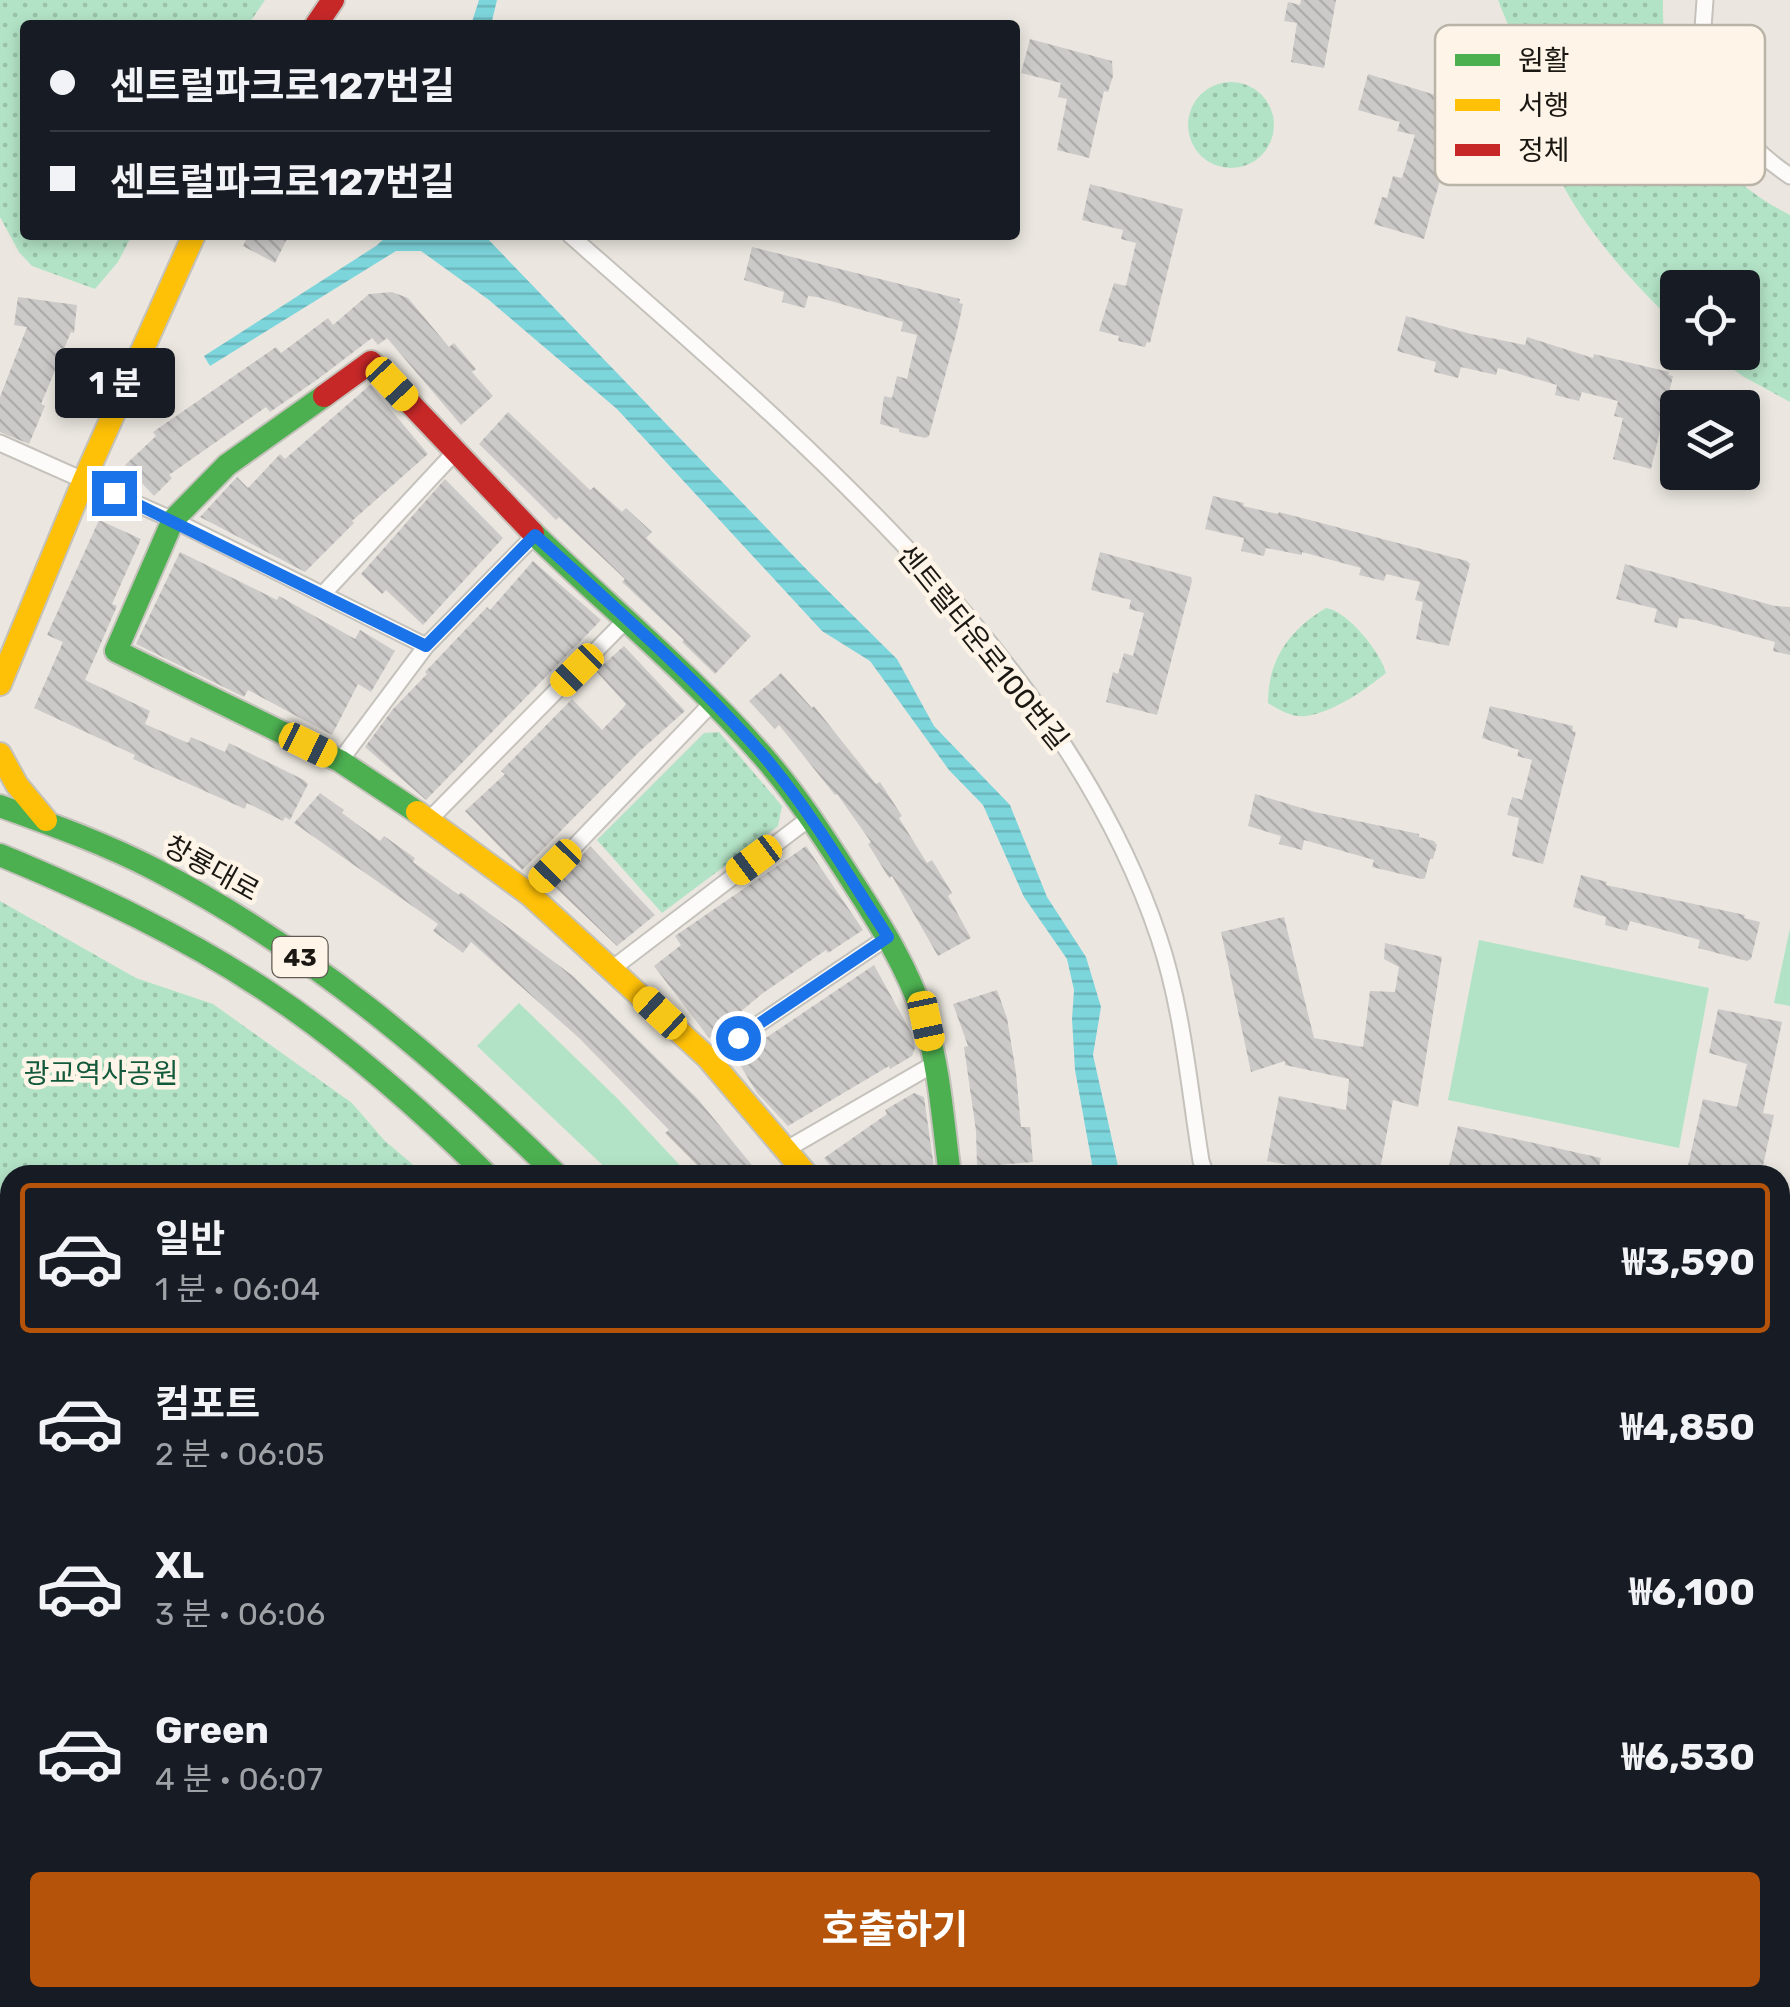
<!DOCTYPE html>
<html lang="ko">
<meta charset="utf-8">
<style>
:root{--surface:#171b24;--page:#242831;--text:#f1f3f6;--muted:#9ea1a6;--line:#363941;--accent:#b45309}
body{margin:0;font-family:Rubik,"Noto Sans KR",sans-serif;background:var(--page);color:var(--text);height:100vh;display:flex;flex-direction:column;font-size:38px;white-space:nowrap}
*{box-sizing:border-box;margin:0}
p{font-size:32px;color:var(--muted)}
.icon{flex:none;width:55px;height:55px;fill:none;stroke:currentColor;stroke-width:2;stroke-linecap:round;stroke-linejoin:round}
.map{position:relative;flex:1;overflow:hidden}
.details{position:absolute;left:0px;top:1165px;width:1790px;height:842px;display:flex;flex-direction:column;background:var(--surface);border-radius:30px 30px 0 0;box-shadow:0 5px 15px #0003}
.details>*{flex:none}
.top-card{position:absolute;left:20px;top:20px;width:1000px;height:220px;border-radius:10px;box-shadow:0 5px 15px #0003;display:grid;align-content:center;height:220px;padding:0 30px;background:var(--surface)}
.buttons{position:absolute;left:1660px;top:270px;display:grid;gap:20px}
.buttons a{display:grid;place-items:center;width:100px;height:100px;border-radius:10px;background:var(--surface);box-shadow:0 5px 15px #0003;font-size:50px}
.end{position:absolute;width:45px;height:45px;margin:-22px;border:12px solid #1a73e8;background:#fff;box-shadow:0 0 0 5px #fff}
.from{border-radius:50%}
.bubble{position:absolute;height:70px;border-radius:10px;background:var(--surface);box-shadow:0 5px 15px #0003;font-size:32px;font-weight:700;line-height:70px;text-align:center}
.car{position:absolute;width:30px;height:60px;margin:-30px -15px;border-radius:12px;box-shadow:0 0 8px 2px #0007;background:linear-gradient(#f5c518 24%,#345 0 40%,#f5c518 0 76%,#345 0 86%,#f5c518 0)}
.top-card b{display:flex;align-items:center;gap:35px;height:95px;font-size:38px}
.top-card b+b{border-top:2px solid var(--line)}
.top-card i{width:25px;height:25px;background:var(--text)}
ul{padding:18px 0 0;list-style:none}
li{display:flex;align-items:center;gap:30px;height:150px;margin:0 20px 15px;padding:0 10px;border:5px solid transparent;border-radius:10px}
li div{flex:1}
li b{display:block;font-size:38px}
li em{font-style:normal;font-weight:700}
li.on{border-color:var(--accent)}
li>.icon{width:90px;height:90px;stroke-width:1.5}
.action{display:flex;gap:20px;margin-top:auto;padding:20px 30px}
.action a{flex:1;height:115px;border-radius:10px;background:var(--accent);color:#fff;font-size:40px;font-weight:700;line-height:115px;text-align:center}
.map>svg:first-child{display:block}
</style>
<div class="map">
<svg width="1790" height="2007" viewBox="0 0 1790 2007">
<defs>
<pattern id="park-dots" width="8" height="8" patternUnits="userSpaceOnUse" patternTransform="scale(2.5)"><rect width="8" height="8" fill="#b3e3c6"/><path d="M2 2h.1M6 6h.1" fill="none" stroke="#99c2a9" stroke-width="1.8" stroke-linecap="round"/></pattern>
<pattern id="water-rules" width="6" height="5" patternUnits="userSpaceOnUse" patternTransform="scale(2.5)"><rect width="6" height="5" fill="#7dd5dc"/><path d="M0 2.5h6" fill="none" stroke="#6bb6bc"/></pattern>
<pattern id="building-back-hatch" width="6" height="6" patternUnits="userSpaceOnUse" patternTransform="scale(2.5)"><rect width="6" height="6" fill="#cccac9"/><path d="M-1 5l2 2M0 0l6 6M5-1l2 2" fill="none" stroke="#afadac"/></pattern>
</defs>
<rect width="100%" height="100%" fill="#ebe7e0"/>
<!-- green -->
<path fill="#b3e3c6" d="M1790,928V1006L1774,1003Z
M1479,940L1709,988L1679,1148L1448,1100Z
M519,1003L619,1100L689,1175H613L477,1046Z"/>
<!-- park -->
<path fill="url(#park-dots)" d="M0,0H265L248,25H25V235H132L118,262L95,289L32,266L19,252L0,217Z
M1498,0H1663C1661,98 1703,170 1790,215V402L1744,377L1710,353L1742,352V288H1678L1677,325C1619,270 1567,210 1539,133C1530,108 1527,83 1520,58C1515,38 1505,19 1498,0Z
M1188 125a43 43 0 1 1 86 0a43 43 0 1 1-86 0Z
M1326,608C1348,611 1381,653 1386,673C1365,690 1334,712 1306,716C1292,718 1280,710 1268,703C1268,660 1289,630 1326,608Z
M719,732L782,806L778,826L662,913L597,840L704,733Z
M0,901L136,978L213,1004L352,1103L384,1140L425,1175H10V1998H336L316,2007H0Z"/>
<!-- water -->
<path fill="url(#water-rules)" d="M479,0H497L491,25H471Z
M388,235H484L810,573L897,659L934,726L1010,805L1047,897L1086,957L1101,1007L1093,1055L1120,1175H1094L1075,1070L1072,1019L1074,990L1067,959L1024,897L983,805L949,770L870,661L822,631L617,409L489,300L421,251H396L210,366L204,356L376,246Z"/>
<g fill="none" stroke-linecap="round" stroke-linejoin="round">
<!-- stream -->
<path stroke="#7dd5dc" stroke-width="6" d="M427,2007L451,1998"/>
</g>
<!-- building -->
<path fill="url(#building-back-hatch)" d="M1301,0H1336L1324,68L1291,62L1297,23L1284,21L1288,2L1300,5Z
M1030,39L1112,61L1113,76L1108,92L1104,91L1089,158L1057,150L1067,99L1058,97L1061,83L1021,73Z
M1368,74L1461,103L1424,239L1374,224L1382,197L1387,198L1393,176L1402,178L1415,135L1397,131L1400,122L1358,110Z
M1090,184L1183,209L1150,343L1147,342L1145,347L1118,341L1119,336L1099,331L1114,283L1126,286L1136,243L1121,239L1123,230L1082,220Z
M248,235H289L275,263L243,246Z
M752,247L960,299L959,303L963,304L957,331L929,436L925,438L899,432V429L880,424L884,396L892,398L897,376L907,379L917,335L901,331L903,322L817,297L808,296L805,308L782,302L784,292L744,280Z
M392,292L408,298L449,347L454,343L476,369L472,372L493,396L461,425L387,338L378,345L372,338L318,379L270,412L266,407L169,475L172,478L154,496L125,465L156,436L153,432L276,347L281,353L328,318L333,325L369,294Z
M18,297L77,305L74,333L71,332L41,404L45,406L29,444L0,432V397L27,327L14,325Z
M1406,316L1471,334L1525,345L1527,337L1593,358L1594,354L1669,372L1668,375L1673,376L1651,469L1613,459L1623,418L1614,416L1618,401L1582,392L1579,401L1555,395L1557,385L1498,368L1496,375L1461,367L1458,378L1434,372L1436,362L1397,351Z
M370,385L428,454L352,521L354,523L305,572L200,517L237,477L248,488L280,454L285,459Z
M508,412L590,490L594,487L622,512L626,508L652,532L646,538L751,636L715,674L682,642L684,640L622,582L625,579L559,517L556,520L479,444Z
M445,479L503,538L423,625L386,590L382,594L361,574Z
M1213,496L1244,503L1243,506L1278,514L1279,512L1467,561L1470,564L1449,646L1416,639L1423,602L1415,600L1420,582L1386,574L1384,581L1359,575L1361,568L1302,552V555L1266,548L1264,556L1241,551L1244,538L1205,529Z
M99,520L141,539L112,604L117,606L85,680L150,711L145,724L188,743L191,737L225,752L229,743L304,780L308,784L290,820L285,817L283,821L247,803L245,809L133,759L135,755L34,708L63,642L47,635Z
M180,552L277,600L279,596L355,639L360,630L395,651L371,692L358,684L332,735L248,690L244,697L136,644Z
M1100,552L1191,577L1192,581L1157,715L1106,702L1113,672L1118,674L1124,653L1133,656L1144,613L1129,609L1131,600L1091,590Z
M533,561L601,620L426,800L365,747L393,709L427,674L425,672L487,607L490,610Z
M1625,564L1775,606L1790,607V655L1773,651L1775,642L1696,620L1679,618L1677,628L1654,622L1657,609L1616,599Z
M624,646L685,711L641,750L522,870L465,811L505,774L501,771L572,699L602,730L623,708L626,704L596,671Z
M781,673L812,708L814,706L876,784L880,782L902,816L899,818L927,863L932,860L952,893L948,896L971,938L938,956L892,876L889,878L868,844L871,842L837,794L835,795L779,725L775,729L749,701Z
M1490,706L1573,726L1572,731L1576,732L1543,864L1512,856L1519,818L1507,815L1512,797L1522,800L1532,760L1517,756L1519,750L1482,738Z
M320,793L344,810L342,813L380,841L384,836L415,858L413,862L459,895L461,892L573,976L697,1098L760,1175H707L665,1133L669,1130L579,1038L471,942L463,953L433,931L438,924L294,823Z
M1255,794L1315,812L1419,834V837L1434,841L1437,845L1433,859H1430L1425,878L1422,879L1372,867L1374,860L1304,840L1302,850L1279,844L1281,836L1248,826Z
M590,846L655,915L617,946L555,887Z
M806,846L863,930L828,953L826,950L763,993L709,1038L654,966L681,945L675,936Z
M1581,875L1607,882L1606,885L1745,915L1744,918L1760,922L1751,959L1747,961L1698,948L1700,940L1630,921L1627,931L1605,925L1606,917L1573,907Z
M1284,917L1314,1038L1363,1047L1370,991L1395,992L1399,967L1384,959L1385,943L1442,957L1418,1107L1393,1100L1379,1175H1341L1267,1161L1279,1096L1346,1110L1349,1079L1285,1065V1061L1251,1072L1221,932Z
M874,965L912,1034L915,1048L912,1056L890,1069L889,1066L788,1126L757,1093L736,1058Z
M997,990L1007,1018L1016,1073L1021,1127H1030L1033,1162L977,1167L976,1131L964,1047L968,1046L953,1004Z
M1718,1009L1782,1022L1763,1113L1774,1115L1761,1175H1709L1687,1170L1703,1099L1737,1107L1747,1064L1709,1053Z
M914,1093L924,1097L935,1175H838L824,1158L887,1114L885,1110Z
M1458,1126L1601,1158L1597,1175H1447Z"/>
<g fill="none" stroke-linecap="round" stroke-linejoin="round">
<defs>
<path id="street" d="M1705,0C1704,16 1702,32 1703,48C1709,102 1746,147 1790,176
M570,235C787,427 1065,655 1159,938C1183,1010 1189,1087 1201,1161L1206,1175
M0,443L173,520L426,646
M323,594L456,451
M340,761L426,646L535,535
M429,820L627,619
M529,894L713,702
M613,968L811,817
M708,1058L888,937
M787,1149L934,1064
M1780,1344L1790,1298"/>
<path id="fast" d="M324,396L227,465L173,520L116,651L340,761L417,812
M533,533C609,607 692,675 762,755C797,795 825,839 854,884C882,927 908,969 924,1018C940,1068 943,1124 950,1175
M0,806C53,825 106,844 156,870C307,948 436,1057 557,1175
M0,855C94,894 186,937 271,994C349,1046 420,1109 487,1175
M936,1998L939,2007
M1000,1998L1003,2007
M1515,2007L1648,1998L1764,2007"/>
<path id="slow" d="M0,684L84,480L194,235
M0,754L17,785L46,820
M417,812L529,894L708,1058L807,1175
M1031,1998L1037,2007"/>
<path id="jam" d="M316,25L333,0
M324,396L371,362L533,533"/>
</defs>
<!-- street casing -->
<use href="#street" stroke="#c5c2bc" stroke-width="19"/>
<!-- fast casing -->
<use href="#fast" stroke="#c5c2bc" stroke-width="26"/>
<!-- slow casing -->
<use href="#slow" stroke="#c5c2bc" stroke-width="26"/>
<!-- jam casing -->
<use href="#jam" stroke="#c5c2bc" stroke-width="26"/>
<!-- street -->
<use href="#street" stroke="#fcfbfa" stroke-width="15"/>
<!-- fast -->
<use href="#fast" stroke="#4caf50" stroke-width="22"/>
<!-- slow -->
<use href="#slow" stroke="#ffc107" stroke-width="22"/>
<!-- jam -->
<use href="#jam" stroke="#c62828" stroke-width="22"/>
</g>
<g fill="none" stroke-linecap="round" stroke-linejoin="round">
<!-- route -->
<path stroke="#1a73e8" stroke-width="12" d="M114,493L426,646L535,535C612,606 693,675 762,754C810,810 848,875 888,937L738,1038"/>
</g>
<g text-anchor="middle" stroke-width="9" stroke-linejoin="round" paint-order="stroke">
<!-- shield labels -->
<rect fill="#fef5e8" stroke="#5f5a53" stroke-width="2.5" x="272.5" y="937" width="55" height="40" rx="8"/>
<g font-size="25" font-weight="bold" fill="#1b1813">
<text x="300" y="966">43</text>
</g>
<!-- street labels -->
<g font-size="28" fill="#1b1813" stroke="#fef5e8">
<text transform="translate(983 647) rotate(51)" y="10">센트럴타운로100번길</text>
<text transform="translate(212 868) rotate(29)" y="10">창룡대로</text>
</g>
<!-- park labels -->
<g font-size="28" fill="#135a3c" stroke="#fef5e8">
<text x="101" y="1083">광교역사공원</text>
</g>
</g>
<!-- legend -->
<rect x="1435" y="25" width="330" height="160" rx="15" fill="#fef5e8" stroke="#bab3a8" stroke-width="2.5"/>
<rect x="1455" y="54" width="45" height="12" fill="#4caf50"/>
<rect x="1455" y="99" width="45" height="12" fill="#ffc107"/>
<rect x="1455" y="144" width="45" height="12" fill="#c62828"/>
<g font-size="28" fill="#1b1813">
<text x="1518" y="70">원활</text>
<text x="1518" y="115">서행</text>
<text x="1518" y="160">정체</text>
</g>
</svg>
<div class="buttons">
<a><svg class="icon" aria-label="locate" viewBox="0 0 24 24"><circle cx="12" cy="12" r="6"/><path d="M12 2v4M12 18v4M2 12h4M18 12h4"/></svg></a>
<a><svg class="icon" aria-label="layers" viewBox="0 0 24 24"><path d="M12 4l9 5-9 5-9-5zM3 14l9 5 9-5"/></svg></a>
</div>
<i class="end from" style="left:738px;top:1038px"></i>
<i class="end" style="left:114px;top:493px"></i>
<div class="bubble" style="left:55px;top:348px;width:120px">1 분</div>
<i class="car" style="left:392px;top:384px;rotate:137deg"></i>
<i class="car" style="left:577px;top:670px;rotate:225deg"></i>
<i class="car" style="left:308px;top:745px;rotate:116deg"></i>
<i class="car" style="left:754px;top:860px;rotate:233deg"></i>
<i class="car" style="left:555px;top:866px;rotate:224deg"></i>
<i class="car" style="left:660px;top:1013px;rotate:313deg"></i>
<i class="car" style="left:926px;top:1021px;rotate:168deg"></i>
<div class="top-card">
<b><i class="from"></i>센트럴파크로127번길</b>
<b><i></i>센트럴파크로127번길</b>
</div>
<section class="details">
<ul>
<li class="on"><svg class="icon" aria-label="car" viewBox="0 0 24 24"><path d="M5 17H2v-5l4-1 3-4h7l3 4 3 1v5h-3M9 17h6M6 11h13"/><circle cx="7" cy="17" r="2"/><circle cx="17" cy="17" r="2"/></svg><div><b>일반</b><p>1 분 · 06:04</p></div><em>₩3,590</em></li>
<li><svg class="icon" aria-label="car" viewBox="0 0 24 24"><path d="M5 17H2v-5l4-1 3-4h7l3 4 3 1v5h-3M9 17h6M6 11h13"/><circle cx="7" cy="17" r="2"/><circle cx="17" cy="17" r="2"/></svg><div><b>컴포트</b><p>2 분 · 06:05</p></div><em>₩4,850</em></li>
<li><svg class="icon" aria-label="car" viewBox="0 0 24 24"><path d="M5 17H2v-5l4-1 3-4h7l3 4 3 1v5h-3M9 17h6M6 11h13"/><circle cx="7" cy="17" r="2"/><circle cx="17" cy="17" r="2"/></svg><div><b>XL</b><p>3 분 · 06:06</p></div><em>₩6,100</em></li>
<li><svg class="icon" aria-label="car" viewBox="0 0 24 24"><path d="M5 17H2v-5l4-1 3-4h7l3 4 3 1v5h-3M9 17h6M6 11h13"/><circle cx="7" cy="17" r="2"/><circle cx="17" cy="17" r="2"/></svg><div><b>Green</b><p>4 분 · 06:07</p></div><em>₩6,530</em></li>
</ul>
<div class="action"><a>호출하기</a></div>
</section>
</div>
